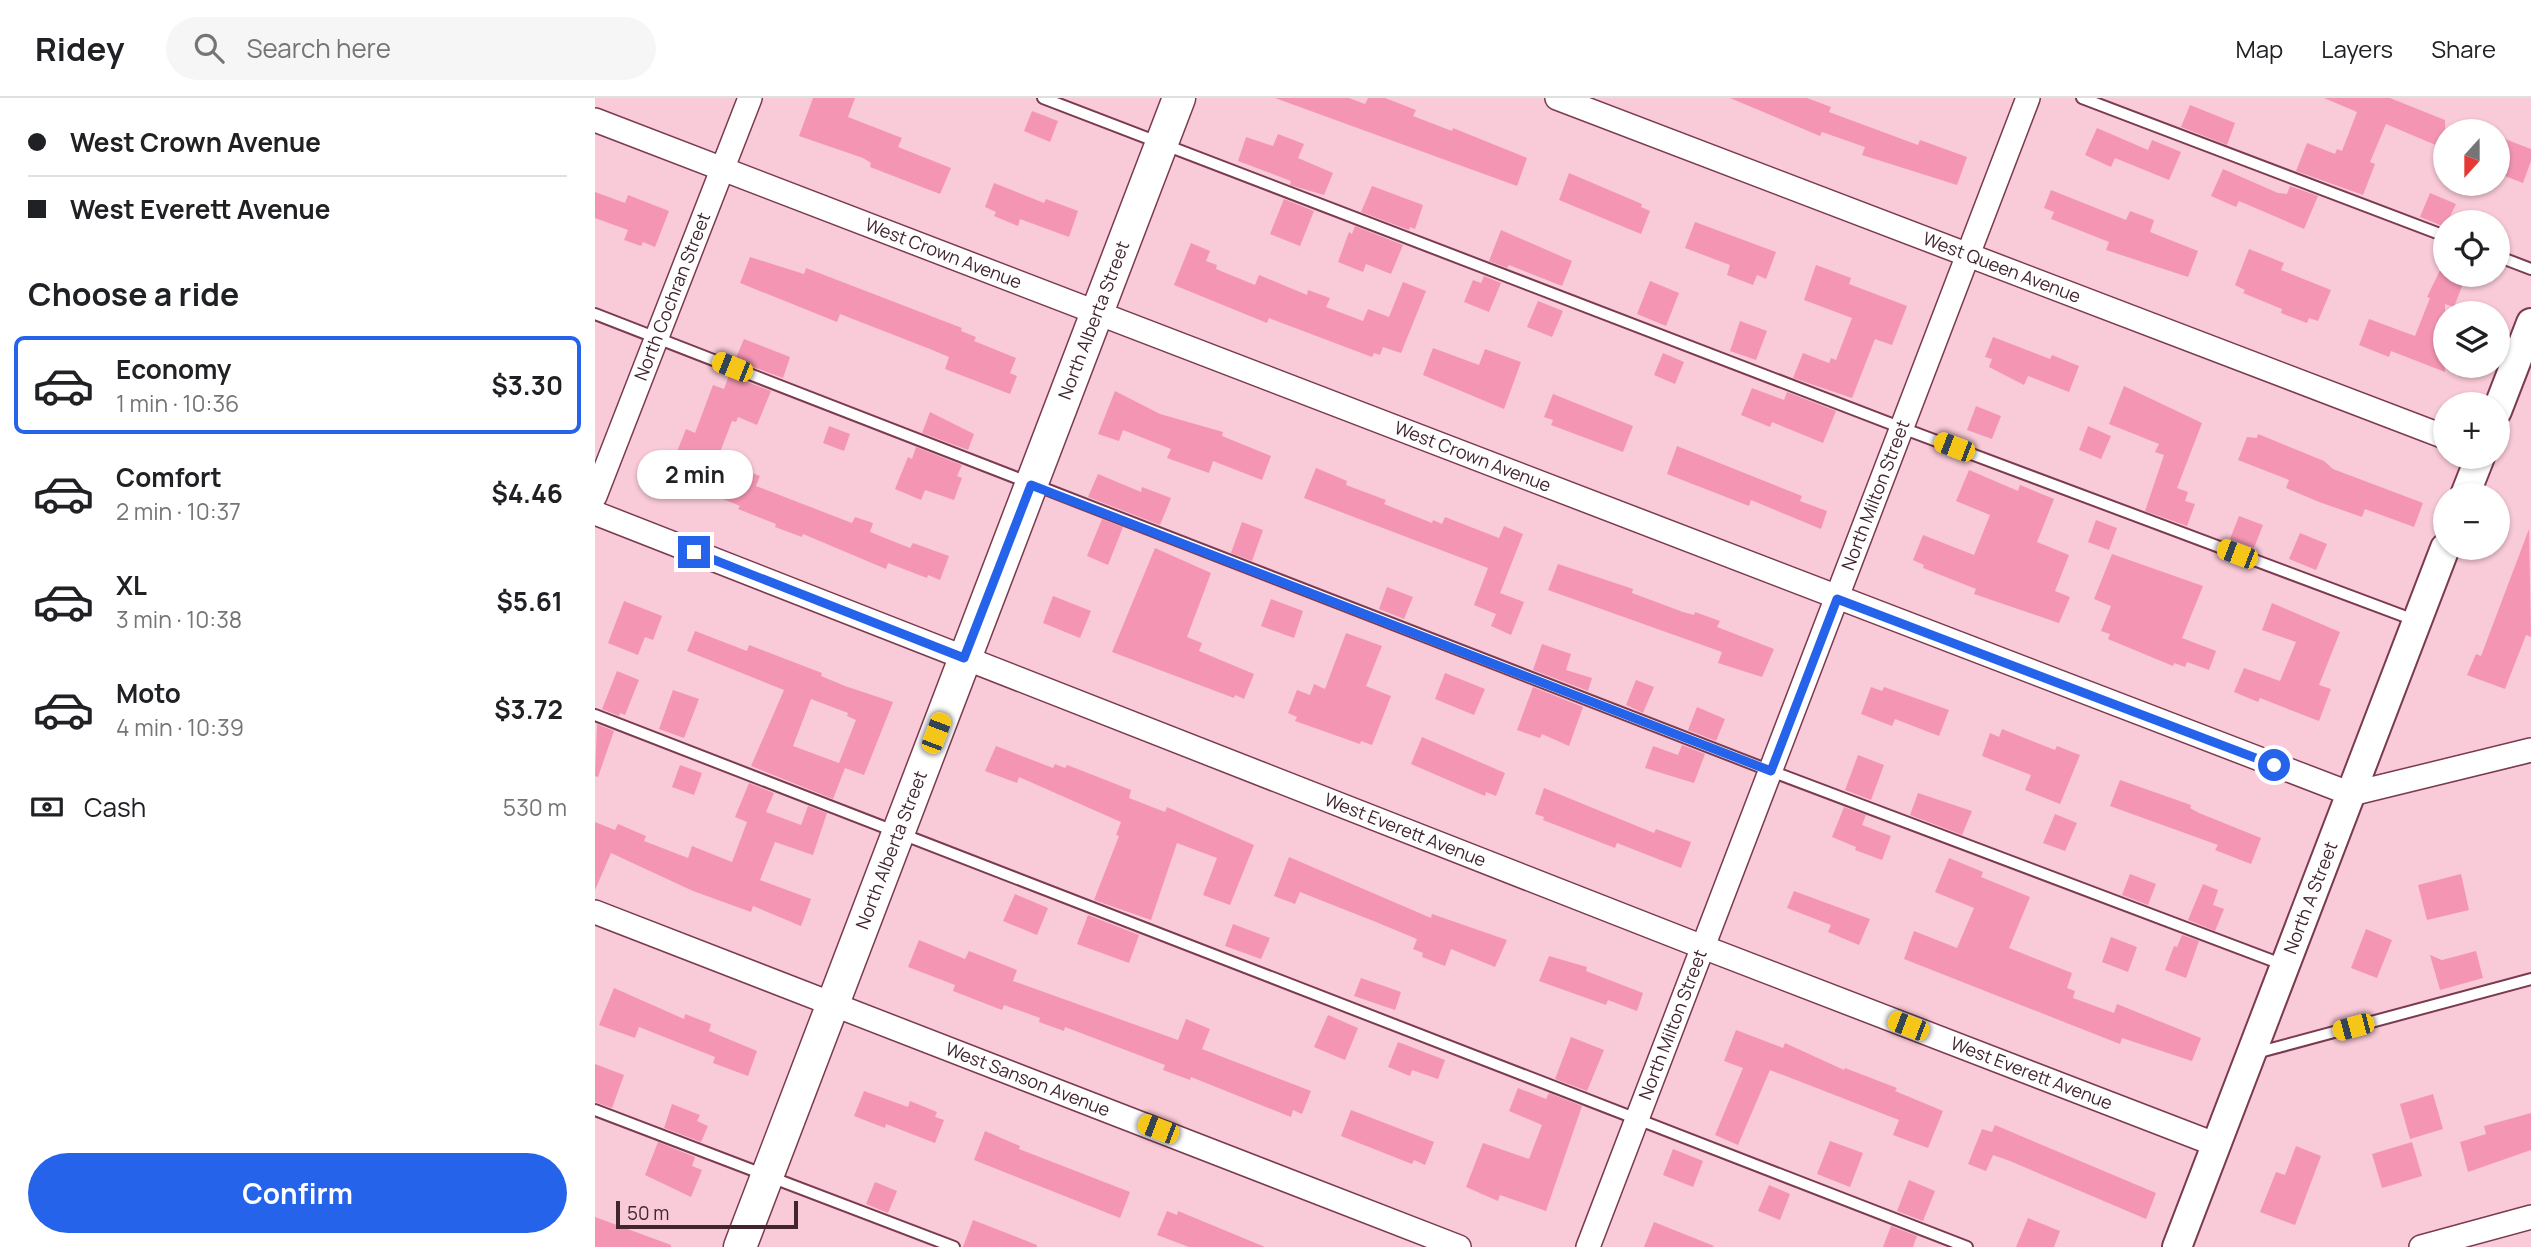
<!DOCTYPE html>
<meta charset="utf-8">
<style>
:root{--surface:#fff;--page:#f6f6f6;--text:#202124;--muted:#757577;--line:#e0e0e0;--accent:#2563eb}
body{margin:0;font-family:Manrope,sans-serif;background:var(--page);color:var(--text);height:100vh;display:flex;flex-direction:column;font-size:26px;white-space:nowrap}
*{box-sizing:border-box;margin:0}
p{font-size:23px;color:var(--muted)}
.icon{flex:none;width:38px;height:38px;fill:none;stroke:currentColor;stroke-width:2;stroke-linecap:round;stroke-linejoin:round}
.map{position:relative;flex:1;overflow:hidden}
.details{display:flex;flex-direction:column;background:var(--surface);width:595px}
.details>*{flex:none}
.top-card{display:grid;align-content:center;height:154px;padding:0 28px;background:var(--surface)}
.needle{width:46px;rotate:201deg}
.buttons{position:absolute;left:1838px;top:21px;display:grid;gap:14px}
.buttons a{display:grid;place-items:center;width:77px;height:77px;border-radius:50%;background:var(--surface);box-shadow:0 2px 5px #0004;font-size:35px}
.scale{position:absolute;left:21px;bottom:18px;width:182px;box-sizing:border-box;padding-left:7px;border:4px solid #42252e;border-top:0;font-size:19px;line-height:24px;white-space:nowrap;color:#42252e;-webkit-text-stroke:5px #f9cad7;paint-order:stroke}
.end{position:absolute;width:32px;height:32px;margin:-16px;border:9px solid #2563eb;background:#fff;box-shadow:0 0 0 4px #fff}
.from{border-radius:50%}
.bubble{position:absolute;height:49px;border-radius:24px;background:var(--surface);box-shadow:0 2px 5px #0004;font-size:23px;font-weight:700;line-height:49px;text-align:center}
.car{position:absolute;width:21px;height:42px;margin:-21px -10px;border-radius:9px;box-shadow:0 0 5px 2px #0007;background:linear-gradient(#f5c518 24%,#345 0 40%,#f5c518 0 76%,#345 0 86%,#f5c518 0)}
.top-card b{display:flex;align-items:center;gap:24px;height:66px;font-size:26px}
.top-card b+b{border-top:2px solid var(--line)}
.top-card i{width:18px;height:18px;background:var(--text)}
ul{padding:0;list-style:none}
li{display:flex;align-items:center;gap:21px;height:98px;margin:0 14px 10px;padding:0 14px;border:4px solid transparent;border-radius:10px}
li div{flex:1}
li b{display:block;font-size:26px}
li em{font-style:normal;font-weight:700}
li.selected{border-color:var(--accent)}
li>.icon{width:63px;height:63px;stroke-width:1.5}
h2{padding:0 28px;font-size:32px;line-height:84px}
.pay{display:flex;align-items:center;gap:18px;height:77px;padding:0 28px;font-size:26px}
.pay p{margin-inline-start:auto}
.primary-button{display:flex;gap:14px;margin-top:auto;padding:14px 28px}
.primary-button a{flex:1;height:80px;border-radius:42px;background:var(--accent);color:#fff;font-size:28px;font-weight:700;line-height:80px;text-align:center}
header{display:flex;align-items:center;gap:42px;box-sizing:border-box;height:98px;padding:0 35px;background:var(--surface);border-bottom:2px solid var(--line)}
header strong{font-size:33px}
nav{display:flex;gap:38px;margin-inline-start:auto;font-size:24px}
.search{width:490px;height:63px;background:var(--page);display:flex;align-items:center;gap:18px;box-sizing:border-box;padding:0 24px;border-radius:38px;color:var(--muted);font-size:26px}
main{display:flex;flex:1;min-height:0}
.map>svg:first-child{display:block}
</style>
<header>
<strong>Ridey</strong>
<div class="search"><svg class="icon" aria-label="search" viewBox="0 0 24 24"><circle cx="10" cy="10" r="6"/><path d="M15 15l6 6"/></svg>Search here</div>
<nav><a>Map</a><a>Layers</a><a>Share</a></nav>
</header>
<main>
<section class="details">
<div class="top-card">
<b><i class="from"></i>West Crown Avenue</b>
<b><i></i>West Everett Avenue</b>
</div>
<h2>Choose a ride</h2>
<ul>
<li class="selected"><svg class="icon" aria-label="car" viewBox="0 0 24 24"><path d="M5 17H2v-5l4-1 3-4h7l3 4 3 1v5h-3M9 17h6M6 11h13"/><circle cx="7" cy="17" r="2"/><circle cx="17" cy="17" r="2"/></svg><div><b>Economy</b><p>1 min · 10:36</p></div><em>$3.30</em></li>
<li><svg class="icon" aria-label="car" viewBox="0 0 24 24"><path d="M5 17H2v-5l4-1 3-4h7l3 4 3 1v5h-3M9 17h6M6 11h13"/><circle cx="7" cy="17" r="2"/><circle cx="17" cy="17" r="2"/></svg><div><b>Comfort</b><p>2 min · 10:37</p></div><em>$4.46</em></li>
<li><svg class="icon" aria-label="car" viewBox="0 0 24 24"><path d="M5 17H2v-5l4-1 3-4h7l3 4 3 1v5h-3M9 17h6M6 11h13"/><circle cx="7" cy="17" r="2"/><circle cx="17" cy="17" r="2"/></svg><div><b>XL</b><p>3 min · 10:38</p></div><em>$5.61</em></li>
<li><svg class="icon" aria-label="car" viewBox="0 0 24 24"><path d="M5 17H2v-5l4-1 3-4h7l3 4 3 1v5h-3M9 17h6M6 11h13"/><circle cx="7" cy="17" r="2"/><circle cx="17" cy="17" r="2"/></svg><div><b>Moto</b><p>4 min · 10:39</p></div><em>$3.72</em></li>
</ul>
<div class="pay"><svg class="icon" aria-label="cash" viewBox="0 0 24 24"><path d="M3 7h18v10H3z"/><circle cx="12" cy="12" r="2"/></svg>Cash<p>530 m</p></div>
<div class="primary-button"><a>Confirm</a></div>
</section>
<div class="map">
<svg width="1936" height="1149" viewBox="0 0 1936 1149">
<rect width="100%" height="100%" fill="#f9cad7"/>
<!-- building -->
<path fill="#f496b3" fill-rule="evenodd" d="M218,0H260L253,19L307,40L303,49L356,70L345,96L275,69L276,65L268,60L204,38Z
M680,0H754L770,6L773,0H790L821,12L818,18L857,33L858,30L932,60L922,88Z
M1135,0H1212L1236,9L1234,14L1323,47L1325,42L1372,59L1362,87L1267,57L1270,49L1227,34L1225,38Z
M1729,0H1795L1850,22V51L1791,26L1775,64L1780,66L1768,97L1701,73L1712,45L1740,56L1742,51L1747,53L1762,14Z
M1595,7L1640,25L1632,47L1586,29Z
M437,13L463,23L455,44L429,33Z
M1502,30L1553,52L1557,42L1586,54L1574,82L1520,60L1516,69L1490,57Z
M683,36L709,46L703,60L738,75L729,97L695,87L696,83L643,63L651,39L678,48Z
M1902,38L1936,51V63L1928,85L1902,75Z
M1628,71L1683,95L1692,96L1695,88L1723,98L1709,131L1644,103L1641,109L1616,98Z
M974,75L1047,106L1046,109L1055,113L1046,136L964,102Z
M399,85L449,105L451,101L483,113L474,139L425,121L423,128L399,118L401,114L390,109Z
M777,88L828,107L820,131L815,129L814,132L766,114Z
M1456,92L1531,122L1535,113L1559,122L1555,134L1603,153L1593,179L1511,152L1514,144L1456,121L1459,114L1449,110Z
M0,94L30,105L33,97L74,113L60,149L48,144L46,148L29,142L33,132L0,120Z
M1835,95L1861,106L1850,129L1825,119Z
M689,101L719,113L705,148L675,136Z
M1100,124L1181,154L1171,181L1162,177L1158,187L1132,177L1135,167L1090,150Z
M760,128L808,147L796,176L771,166L768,174L743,164L754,134L757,136Z
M906,132L977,163L967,188L914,167L912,170L894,163Z
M596,145L615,153L611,163L622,167L621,171L660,187L664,177L712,197L713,192L735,200L731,209L768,223L773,211L794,219L808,184L831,193L806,255L788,249L785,257L779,255L777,259L674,220L672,225L579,187Z
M1654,151L1689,165L1686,172L1736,192L1723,223L1714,220L1712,225L1686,215L1687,211L1648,195L1650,192L1640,187Z
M155,159L209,176L211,170L367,230L366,233L381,239L379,243L421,260L415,275L422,278L415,296L350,271L354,259L335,251L245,216L242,224L145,185Z
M1848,166L1850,177L1869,183L1859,209L1850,206V274L1796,253L1794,259L1764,247L1774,221L1820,238L1835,200L1832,199Z
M1221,167L1256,180L1254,186L1312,208L1297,247L1280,241L1257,300L1198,280L1208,255L1234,265L1236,260L1241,262L1257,220L1209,202Z
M889,178L906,185L894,214L869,204L878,182L886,185Z
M1055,183L1084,195L1071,228L1042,216Z
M943,203L968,213L957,239L932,229Z
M1145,223L1172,233L1161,262L1135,253Z
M1398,239L1455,261L1457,257L1484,268L1474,294L1433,278L1429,287L1394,269L1397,261L1390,259Z
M149,241L195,259L188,280L140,262Z
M838,250L884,267L890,251L926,264L909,311L828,277Z
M1068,255L1089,264L1080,286L1059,277Z
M134,277L176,293L162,327L143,319L141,324L137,323L122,362L165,378L161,388L257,425L260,419L278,425L275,434L315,450L318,445L354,458L345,482L333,477L332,480L293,465L291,471L208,436L207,439L180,429L181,426L143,411L145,408L109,393L108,396L76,383L86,358L81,356L91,331L100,335L118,287L129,291Z
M1529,288L1607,325L1582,390L1593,394L1590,403L1600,406L1592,428L1550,413L1569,357L1560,354L1564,346L1514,326Z
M1157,290L1189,302L1192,294L1241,313L1228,345L1177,324L1175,329L1146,317Z
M520,293L565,316L628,334L627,338L676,358L667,382L618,363L614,375L572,360L576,351L528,332L524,343L503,336Z
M958,296L1038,328L1028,354L956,327L958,322L949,319Z
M1381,308L1406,318L1397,341L1372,332Z
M335,314L379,336L373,352L327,335Z
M234,328L255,336L249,353L228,345Z
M1493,328L1516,338L1506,361L1484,352Z
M1663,336L1729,363L1738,371L1828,405L1819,429L1770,411L1767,419L1724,404L1691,390L1694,382L1643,362L1652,339L1662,340Z
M1082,348L1207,398L1205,403L1232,413L1226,431L1156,402L1154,408L1072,376Z
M321,349L367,367L362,378L367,380L359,402L330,392L326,402L300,391L313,359L317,361Z
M721,370L752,383L751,387L791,402L789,406L837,425L838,422L847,426L850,419L904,440L909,428L928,436L905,495L929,504L916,537L896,528L901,516L879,507L893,470L709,400Z
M1374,372L1423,393L1425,387L1459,401L1442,444L1474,457L1460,493L1475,499L1464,525L1379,496L1381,491L1328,470L1329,467L1318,462L1328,437L1379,457L1395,417L1361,403Z
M503,376L546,394L547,389L576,400L565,427L493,399Z
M1644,418L1668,427L1659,450L1635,441Z
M507,421L528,429L513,467L492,458Z
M1501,422L1522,430L1514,452L1493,444Z
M647,424L668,432L657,463L636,455Z
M1934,431L1936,539L1931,537L1910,591L1872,577L1881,556L1886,558Z
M1705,435L1732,446L1721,472L1694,461Z
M560,450L616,475L592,539L607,545L604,553L659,576L649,601L640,597L639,600L517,554Z
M1517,456L1608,488L1587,540L1621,553L1614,572L1592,564L1590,569L1579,565L1578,568L1513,541L1515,536L1506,533L1516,508L1499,501Z
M963,466L1038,491L1037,495L1088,514L1099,517L1100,514L1125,523L1122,529L1179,551L1167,579L1123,565L1127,554L953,492Z
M792,489L818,499L809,521L784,511Z
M458,498L496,513L485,540L448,525Z
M676,501L708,513L699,540L666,528Z
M29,503L67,518L58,542L50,539L43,557L13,545Z
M1677,505L1745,534L1724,587L1736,591L1724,623L1665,600L1663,604L1639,594L1649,570L1685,583L1701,544L1667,532Z
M100,533L152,553L154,547L227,575L226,578L250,588L298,604L269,677L250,670L238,701L156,668L189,592L92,553ZM216,601L253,615L252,618L261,622L244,665L198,648Z
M751,535L787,548L771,588L796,598L777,647L766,643L765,646L700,623L702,619L693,615L702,592L715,597L719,586L730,591Z
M947,546L976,556L971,572L997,580L993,593L938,572Z
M22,573L44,582L30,617L25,615L24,618L7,611Z
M850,575L890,591L879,617L840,601Z
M1041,582L1059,589L1048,615L1031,607Z
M938,589L988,609L974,648L947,636L945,640L922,632Z
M1276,589L1287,593L1289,589L1354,612L1344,638L1300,621L1297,628L1266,616Z
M78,592L104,601L89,640L64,631Z
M1102,609L1130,621L1121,643L1093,632Z
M2,626L19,633L3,679L0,678Z
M1407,631L1460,652L1462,648L1485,657L1465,706L1430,692L1436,677L1387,658L1395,635L1404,639Z
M827,639L910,675L901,698L891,694L890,698L816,666Z
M1087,647L1110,656L1099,685L1050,670L1058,648L1083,657Z
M401,648L458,670L460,666L470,670L472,667L498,677L536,692L534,700L570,714L572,709L659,747L635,807L608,797L622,760L582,745L556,822L499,802L524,738L521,737L526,724L424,679L422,685L390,673Z
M1263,657L1289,667L1276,702L1250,692Z
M85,667L107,675L99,697L77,689Z
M1525,682L1596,707L1595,710L1604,715L1666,740L1656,766L1620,752L1623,747L1515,708Z
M154,685L179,695L171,714L206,727L213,708L232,715L218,757L180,744L165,782L216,801L206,828L158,808L156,814L98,793L16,755L0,792V724L20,732L23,726L51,738L49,743L93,760L97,748L137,764L152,724L140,719Z
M949,690L1059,735L1061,731L1096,744L1086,770L1022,745L1020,750L948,722L949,719L940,716Z
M1323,695L1377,713L1367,737L1315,717Z
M1249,709L1271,717L1267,727L1296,738L1287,762L1260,752L1261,749L1237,739Z
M1460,716L1482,725L1470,753L1448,745Z
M694,759L836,820L837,816L912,842L900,869L856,851L850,868L827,859L828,855L818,851L822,841L781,824L705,794L700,806L679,798Z
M1354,760L1388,774L1386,779L1435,799L1414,850L1477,875L1472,890L1480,893L1478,900L1519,915L1522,906L1606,940L1597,963L1527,940L1525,946L1309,861L1319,833L1362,850L1379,810L1340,794Z
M1535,776L1561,786L1553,807L1527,797Z
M1866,776L1874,812L1832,822L1823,787Z
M1608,786L1623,792L1618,807L1629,811L1620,833L1593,822Z
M1199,793L1275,821L1264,847L1233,834L1236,827L1192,810Z
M420,796L453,810L442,837L408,823Z
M493,817L544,837L534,865L482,846Z
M638,826L675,840L666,861L630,848Z
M1771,831L1797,842L1782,880L1756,870Z
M1587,837L1604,843L1591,880L1570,872L1579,848L1582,849Z
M1516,839L1542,849L1533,874L1507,864Z
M324,842L370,861L374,853L422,872L418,883L583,942L591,921L615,931L607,951L716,993L707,1016L698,1012L696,1019L596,979L595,982L568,972L570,967L470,929L469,933L444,924L445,920L409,907L407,912L358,893L360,887L313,869Z
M1881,853L1888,880L1845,892L1835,857L1847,862Z
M954,858L992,869L991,873L1048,895L1042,913L1013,902L1011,907L944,883Z
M766,880L806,894L800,912L759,898Z
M19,890L89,921L90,916L116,926L114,933L162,953L153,978L118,965L120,959L44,929L40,940L4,927Z
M733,917L763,930L750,962L719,949Z
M1141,932L1188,950L1190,945L1249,972L1250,970L1302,990L1300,993L1348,1013L1333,1050L1298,1037L1304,1022L1175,972L1143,1047L1120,1037L1148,970L1129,963Z
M976,939L1009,952L992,993L960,981Z
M803,944L850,962L843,981L817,972L815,978L793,969Z
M0,966L29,977L17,1010L0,1004Z
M923,990L951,1001L954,995L987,1008L951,1113L905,1097L903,1103L871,1089L888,1045L934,1061L947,1027L914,1013Z
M269,993L313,1009L315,1003L342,1014L340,1019L349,1022L340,1045L291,1026L290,1030L259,1018Z
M1838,996L1848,1031L1815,1041L1805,1006Z
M77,1006L105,1017L102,1023L113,1028L106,1044L69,1030Z
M756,1012L839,1044L830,1067L819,1062L817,1066L746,1038Z
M1936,1015V1052L1873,1074L1865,1044L1891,1036L1889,1028Z
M1400,1027L1561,1095L1551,1121L1415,1063L1398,1057L1391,1073L1373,1066L1387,1031L1397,1034Z
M390,1033L425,1048L424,1051L535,1094L525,1120L379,1062Z
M1235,1043L1268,1055L1255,1089L1222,1076Z
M63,1044L100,1059L97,1068L107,1072L96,1099L50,1077Z
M1817,1044L1827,1078L1787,1090L1777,1056Z
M1701,1048L1726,1058L1700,1127L1665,1114L1681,1074L1690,1077Z
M1078,1051L1108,1063L1098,1089L1068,1077Z
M1314,1082L1340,1093L1328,1123L1302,1113Z
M280,1084L302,1093L293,1115L271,1106Z
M1174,1087L1195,1096L1185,1122L1163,1113Z
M572,1113L582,1117L583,1113L670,1149H594L562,1137Z
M0,1119L76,1147V1149H0Z
M1433,1120L1465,1133L1459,1149H1421Z
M378,1122L442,1147V1149H368Z
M1059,1124L1119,1148L1118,1149H1049Z
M1296,1128L1322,1138L1318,1149H1288Z"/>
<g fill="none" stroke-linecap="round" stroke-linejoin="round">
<defs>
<path id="service" d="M448,0L1307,330L1822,523
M1487,0L1850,138
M1902,158L1936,171
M0,216L1176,673L1689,867
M0,617L1372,1149
M1661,955L1936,881
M0,1012L359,1149"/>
<g id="minor">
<path id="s1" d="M962,0L1850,339"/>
<path id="s2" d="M0,22L1756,696L1936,652"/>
<path id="s3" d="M0,398L155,0"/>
<path id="s4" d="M0,415L1108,849L1622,1047"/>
<path id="s5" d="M0,814L864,1149"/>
<path id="s6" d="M993,1149L1433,0"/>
<path d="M1826,1149L1936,1119"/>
</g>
<g id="tertiary">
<path d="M1902,313L1936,225"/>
<path d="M1870,397L1885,359"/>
<path id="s7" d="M1582,1149L1850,450"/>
</g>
<g id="secondary">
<path id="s8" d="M145,1149L584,0"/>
</g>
</defs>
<!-- service casing -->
<use href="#service" stroke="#7a3a50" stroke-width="14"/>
<!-- minor casing -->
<use href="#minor" stroke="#7a3a50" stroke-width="26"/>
<!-- tertiary casing -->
<use href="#tertiary" stroke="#7a3a50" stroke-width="32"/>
<!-- secondary casing -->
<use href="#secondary" stroke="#7a3a50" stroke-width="35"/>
<!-- service -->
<use href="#service" stroke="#fff" stroke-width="10"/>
<!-- minor -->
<use href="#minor" stroke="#fff" stroke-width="23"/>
<!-- tertiary -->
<use href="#tertiary" stroke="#fff" stroke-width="28"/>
<!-- secondary -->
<use href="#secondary" stroke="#fff" stroke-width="32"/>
</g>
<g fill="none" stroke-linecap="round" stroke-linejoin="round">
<!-- route -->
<path stroke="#2563eb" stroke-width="9" d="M99,454L369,560L436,387L1176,673L1242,501L1679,667"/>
</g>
<g text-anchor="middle" stroke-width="5" stroke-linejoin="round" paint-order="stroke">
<!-- street labels -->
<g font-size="18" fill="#42252e" stroke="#f9cad7">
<text dy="6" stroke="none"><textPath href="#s2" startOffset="373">West Crown Avenue</textPath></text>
<text dy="6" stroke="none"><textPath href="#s1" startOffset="476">West Queen Avenue</textPath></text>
<text dy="6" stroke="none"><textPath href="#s3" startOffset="214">North Cochran Street</textPath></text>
<text dy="6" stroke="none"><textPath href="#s8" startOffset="992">North Alberta Street</textPath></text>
<text dy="6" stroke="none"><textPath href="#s2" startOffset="940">West Crown Avenue</textPath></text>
<text dy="6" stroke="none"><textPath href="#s6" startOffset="805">North Milton Street</textPath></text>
<text dy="6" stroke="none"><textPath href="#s4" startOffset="870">West Everett Avenue</textPath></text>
<text dy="6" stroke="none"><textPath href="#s8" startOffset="425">North Alberta Street</textPath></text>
<text dy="6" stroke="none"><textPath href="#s7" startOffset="374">North A Street</textPath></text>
<text dy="6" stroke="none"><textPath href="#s6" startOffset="238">North Milton Street</textPath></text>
<text dy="6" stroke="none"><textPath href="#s4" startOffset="1542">West Everett Avenue</textPath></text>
<text dy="6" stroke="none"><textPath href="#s5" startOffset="464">West Sanson Avenue</textPath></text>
</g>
</g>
</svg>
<div class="buttons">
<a><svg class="needle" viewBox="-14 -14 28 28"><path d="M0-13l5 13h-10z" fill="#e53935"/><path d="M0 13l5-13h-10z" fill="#757577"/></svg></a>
<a><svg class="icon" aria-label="locate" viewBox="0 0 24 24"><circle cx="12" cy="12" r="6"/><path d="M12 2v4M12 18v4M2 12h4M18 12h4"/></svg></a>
<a><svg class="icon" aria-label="layers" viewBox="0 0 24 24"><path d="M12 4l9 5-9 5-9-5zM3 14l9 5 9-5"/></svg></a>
<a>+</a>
<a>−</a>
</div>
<div class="scale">50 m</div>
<i class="end from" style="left:1679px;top:667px"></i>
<i class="end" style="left:99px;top:454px"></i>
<div class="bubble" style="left:42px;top:352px;width:116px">2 min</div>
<i class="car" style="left:137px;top:269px;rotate:292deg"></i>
<i class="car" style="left:1359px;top:349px;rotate:291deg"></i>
<i class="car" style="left:1642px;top:456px;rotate:291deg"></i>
<i class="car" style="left:341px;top:635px;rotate:21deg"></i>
<i class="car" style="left:1313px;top:928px;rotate:291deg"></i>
<i class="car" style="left:1758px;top:929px;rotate:255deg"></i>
<i class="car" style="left:563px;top:1031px;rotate:291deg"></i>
</div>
</main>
